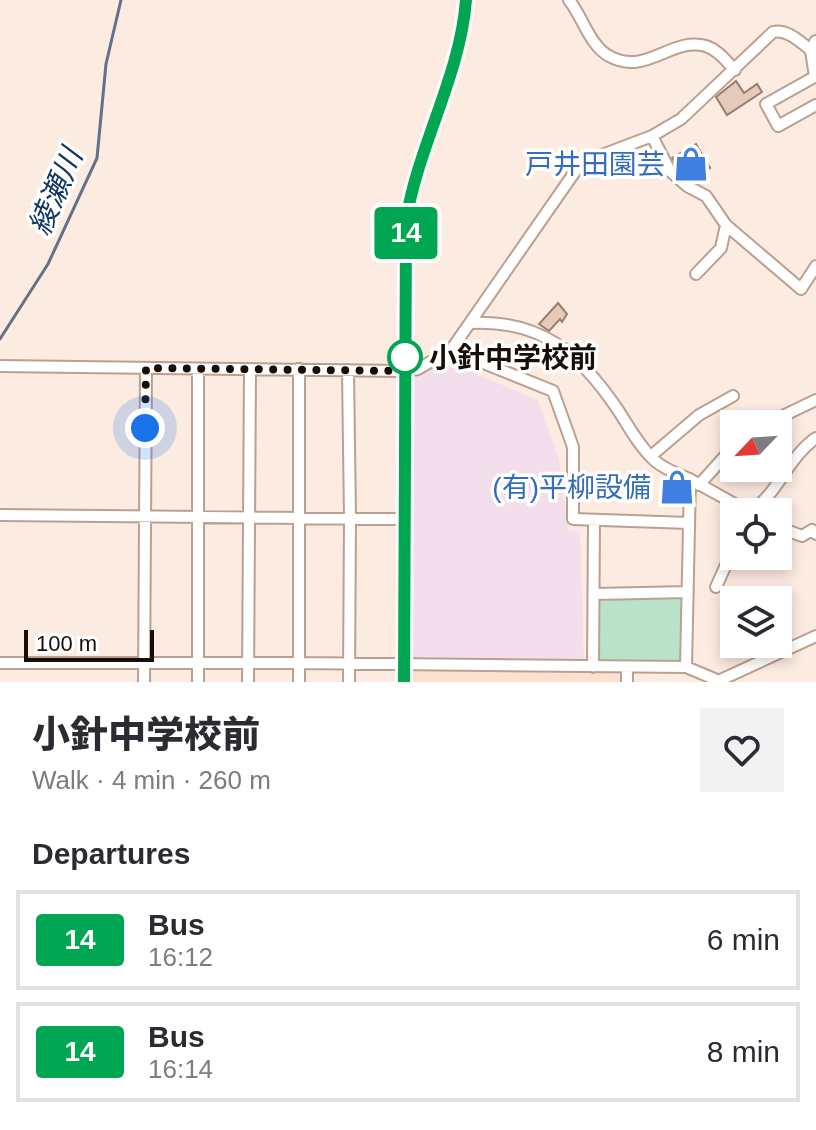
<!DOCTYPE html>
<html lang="en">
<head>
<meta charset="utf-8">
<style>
	body { margin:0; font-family:Helvetica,"Noto Sans JP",sans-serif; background:#f2f2f3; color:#2b2b33; height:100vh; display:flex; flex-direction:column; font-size:30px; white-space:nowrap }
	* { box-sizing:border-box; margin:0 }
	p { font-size:26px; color:#7c7c81 }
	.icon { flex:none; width:44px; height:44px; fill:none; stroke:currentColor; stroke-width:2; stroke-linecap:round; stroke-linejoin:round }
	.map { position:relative; height:682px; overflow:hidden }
	.side { display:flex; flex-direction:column; background:#fff; flex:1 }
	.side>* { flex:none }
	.badge { padding:0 16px; border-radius:6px; font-size:28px; line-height:52px }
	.needle { width:52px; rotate:245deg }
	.buttons { position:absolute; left:720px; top:410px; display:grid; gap:16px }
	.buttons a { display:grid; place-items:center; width:72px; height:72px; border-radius:0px; background:#fff; box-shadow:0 4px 12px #0003; font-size:40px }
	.scale { position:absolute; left:24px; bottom:20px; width:130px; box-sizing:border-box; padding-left:8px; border:4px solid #170e08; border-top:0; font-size:22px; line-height:28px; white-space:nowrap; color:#170e08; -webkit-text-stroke:6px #fff; paint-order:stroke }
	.you { position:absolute; width:40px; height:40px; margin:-20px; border:6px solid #fff; border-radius:50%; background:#1a73e8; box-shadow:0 0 0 12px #1a73e833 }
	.map>.badge { position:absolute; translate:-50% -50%; box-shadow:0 0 0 4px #fff }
	h2 { padding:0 32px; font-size:30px; line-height:72px }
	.round { display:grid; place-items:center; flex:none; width:84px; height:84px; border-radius:0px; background:#f2f2f3 }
	.summary { display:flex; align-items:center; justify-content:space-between; height:136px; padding:0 32px }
	h1 { font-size:38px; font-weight:800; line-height:60px }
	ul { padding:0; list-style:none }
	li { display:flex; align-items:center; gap:24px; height:100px; margin:0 16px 12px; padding:0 16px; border:4px solid #e1e1e2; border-radius:0px }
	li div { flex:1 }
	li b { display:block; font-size:30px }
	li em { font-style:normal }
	li .badge { min-width:88px; font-weight:700; text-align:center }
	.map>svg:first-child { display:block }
</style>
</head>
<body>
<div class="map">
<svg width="816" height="682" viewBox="0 0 816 682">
	<rect width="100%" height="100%" fill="#fcebe1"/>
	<path fill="#fde1d0" d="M414 669 620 671 623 673V682H411Z"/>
	<path fill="#f3deec" d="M442 360 538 400 559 460 568 530 580 531 584 660 410 659 413 377Z"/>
	<path fill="#b9e2c9" d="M679 595 683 599V661L678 663H598L597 598Z"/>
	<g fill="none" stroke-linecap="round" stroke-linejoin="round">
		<path stroke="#637288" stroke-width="3" d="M0 339 48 264 97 158 106 64 121 0"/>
	</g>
	<path fill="#e5caba" stroke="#977e6f" stroke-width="2" d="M736 81 744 93 757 84 762 92 727 115 716 97Z
		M696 144 710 168 691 179 677 166 672 158Z
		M558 303 567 314 562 322 560 319 549 331 539 324Z"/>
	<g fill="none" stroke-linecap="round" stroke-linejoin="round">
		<g stroke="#baa090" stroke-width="14">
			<path id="minor" d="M569 0C582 16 590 46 609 56 646 77 672 36 706 46 718 50 726 61 735 70
				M816 76 766 104 778 126 816 105
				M652 136 670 171 687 186 706 196 726 225 801 289 816 266
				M696 274 721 248 726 225
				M470 323C542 319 580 354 618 410 629 427 639 446 654 460 665 470 677 473 691 480 711 490 730 502 750 512
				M451 350 553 391 573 447V519L689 523
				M0 366 405 371 418 369 451 350 581 163 652 136 681 119 773 32C788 29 800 42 812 51
				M299 369V682
				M348 370 350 518 349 682
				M766 424 816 400
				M651 456 699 415 733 396
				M699 485 734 446
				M750 512C779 493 788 457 816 438
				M0 515 403 519
				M778 527 802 536 812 530 816 534
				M716 587 734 547
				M595 594 688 592
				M0 663H299L686 667 717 680
				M593 667 594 522
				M686 667 690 479
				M144 682 146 368
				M198 682V369
				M248 682 250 371
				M627 682V668
				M716 682 816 636"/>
		</g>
		<g stroke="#baa090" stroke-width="16">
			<path id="tertiary" d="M816 42 812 51 816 76
				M404 682 406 221C418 145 460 77 466 0"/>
		</g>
		<use href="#minor" stroke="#fff" stroke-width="10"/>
		<use href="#tertiary" stroke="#fff" stroke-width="12"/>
	</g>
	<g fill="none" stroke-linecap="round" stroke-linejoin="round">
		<g stroke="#fff" stroke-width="18">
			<path id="line" d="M404 682 406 221C418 145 460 77 466 0"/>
		</g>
		<use href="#line" stroke="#00a651" stroke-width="12"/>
		<path stroke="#170e08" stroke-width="8" stroke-dasharray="0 14.4" d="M145 428 146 368 405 371V357"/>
	</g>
	<defs>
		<g id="shop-bare" transform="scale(2.76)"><path d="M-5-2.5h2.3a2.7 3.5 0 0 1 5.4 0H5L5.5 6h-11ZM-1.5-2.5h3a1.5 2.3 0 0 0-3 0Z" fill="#3f7fe0" stroke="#fff" stroke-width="2.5" paint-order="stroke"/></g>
	</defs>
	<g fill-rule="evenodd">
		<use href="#shop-bare" x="691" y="164"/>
		<use href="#shop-bare" x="677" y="487"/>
	</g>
	<circle fill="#fff" stroke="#00a651" stroke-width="4" cx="405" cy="357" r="16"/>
	<g text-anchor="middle" stroke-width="7" stroke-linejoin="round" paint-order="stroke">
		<g font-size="28" fill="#366cbe" stroke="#fff" text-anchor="end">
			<text x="665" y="174">戸井田園芸</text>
			<text x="651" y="497">(有)平柳設備</text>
		</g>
		<g font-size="28" font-weight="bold" fill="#170e08" stroke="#fff" text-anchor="start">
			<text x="429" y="367">小針中学校前</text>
		</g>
		<g font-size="30" font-style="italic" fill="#153764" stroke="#fff">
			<text transform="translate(56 192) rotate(-67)" y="10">綾瀬川</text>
		</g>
	</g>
</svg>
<div class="buttons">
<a><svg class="needle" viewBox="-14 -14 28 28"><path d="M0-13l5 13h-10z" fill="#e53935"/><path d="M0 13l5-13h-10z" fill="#7c7c81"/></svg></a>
<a><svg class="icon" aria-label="locate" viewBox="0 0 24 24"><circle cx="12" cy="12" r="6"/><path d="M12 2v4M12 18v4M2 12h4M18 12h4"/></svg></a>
<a><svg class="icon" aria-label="layers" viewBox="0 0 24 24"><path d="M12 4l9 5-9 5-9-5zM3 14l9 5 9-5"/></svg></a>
</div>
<div class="scale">100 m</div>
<div class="you" style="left:145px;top:428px"></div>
<b class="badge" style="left:406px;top:233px;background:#00a651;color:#fff">14</b>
</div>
<section class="side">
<div class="summary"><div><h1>小針中学校前</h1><p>Walk · 4 min · 260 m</p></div><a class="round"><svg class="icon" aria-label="heart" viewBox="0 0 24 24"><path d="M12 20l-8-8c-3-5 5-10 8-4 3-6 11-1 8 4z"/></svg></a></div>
<h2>Departures</h2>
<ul>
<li><span class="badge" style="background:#00a651;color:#fff">14</span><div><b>Bus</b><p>16:12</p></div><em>6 min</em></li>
<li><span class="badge" style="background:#00a651;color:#fff">14</span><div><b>Bus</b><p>16:14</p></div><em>8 min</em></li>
</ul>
</section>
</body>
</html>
